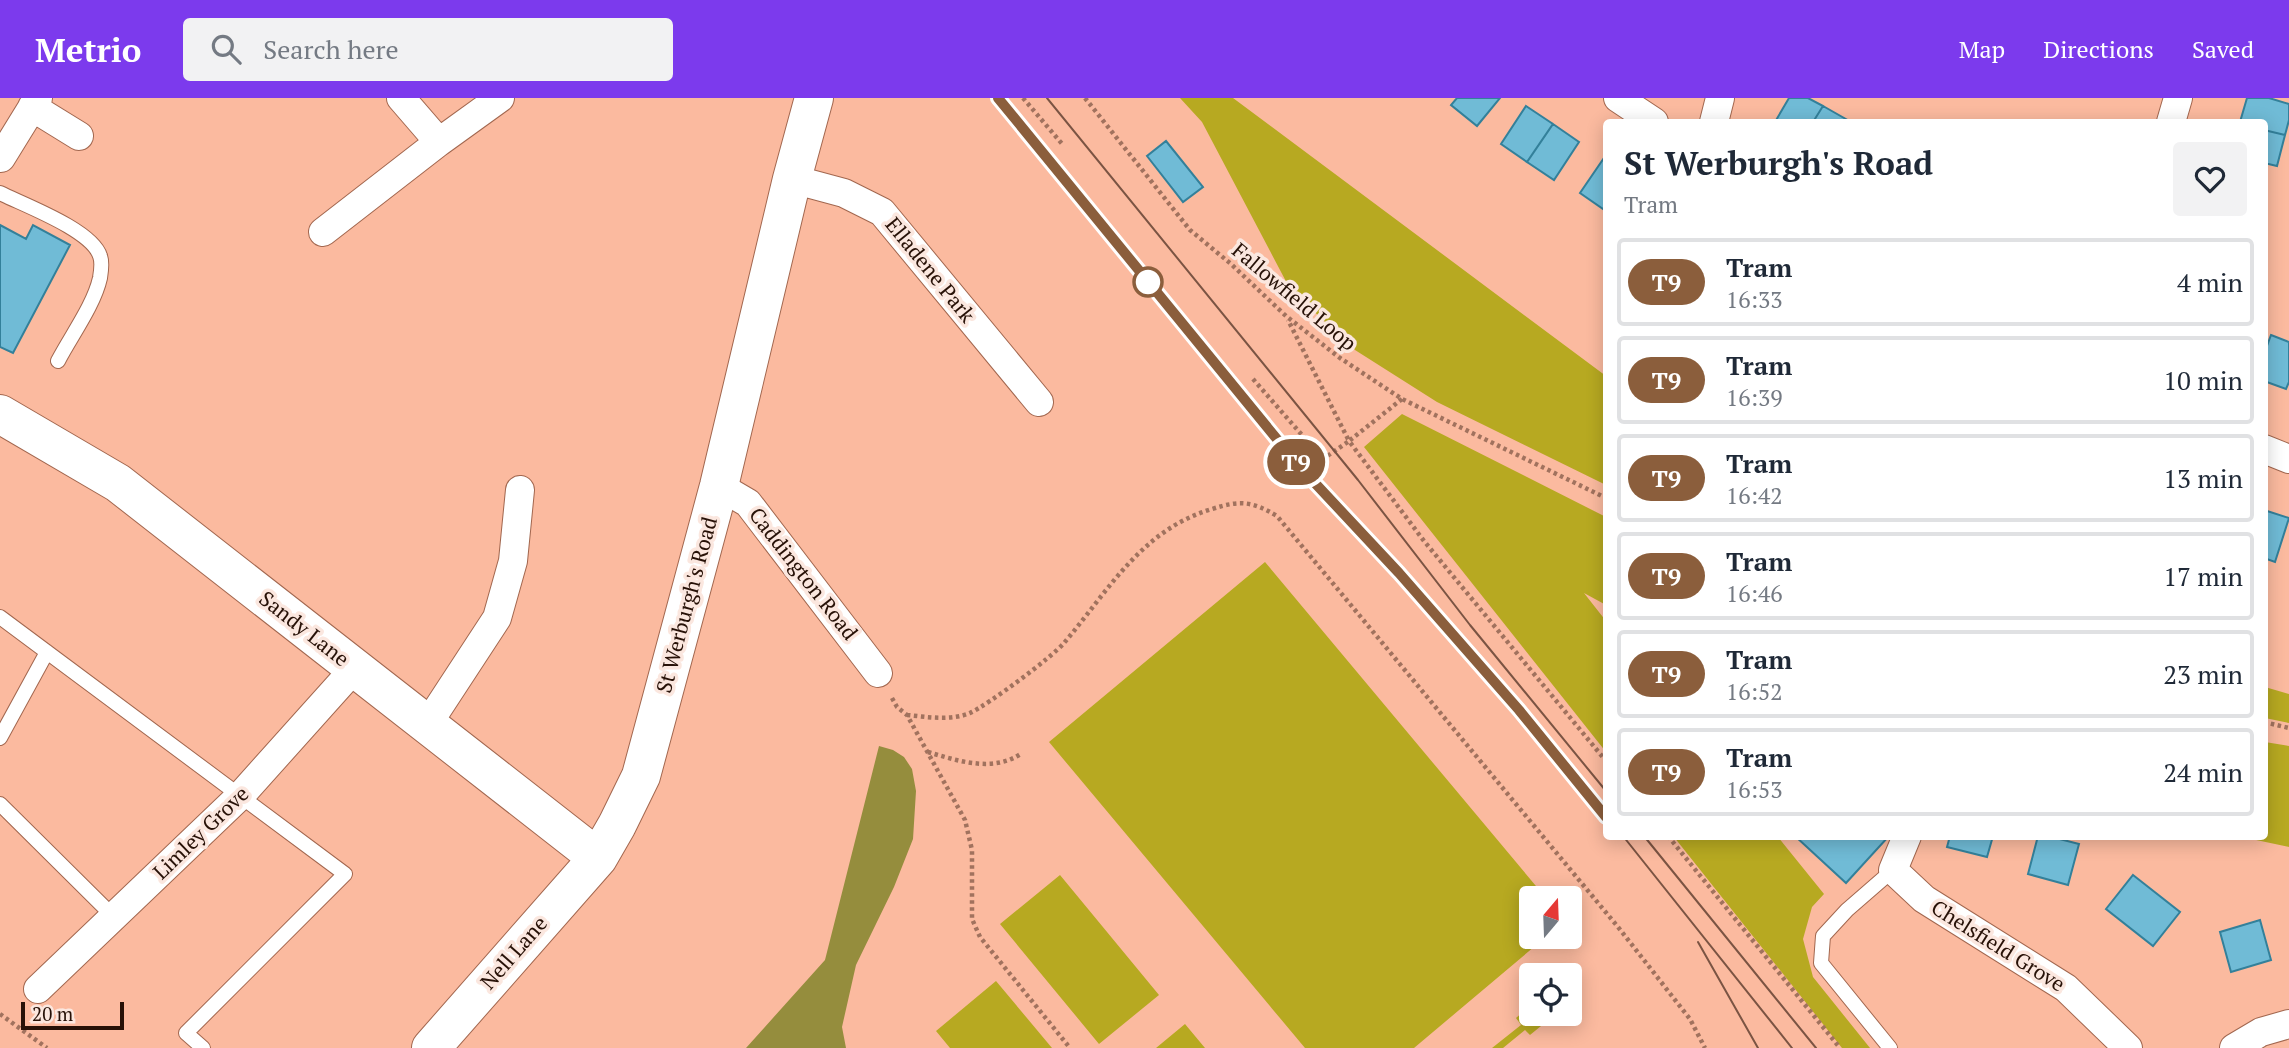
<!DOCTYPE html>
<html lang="en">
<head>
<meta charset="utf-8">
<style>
	body { margin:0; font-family:"PT Serif",serif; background:#f2f2f3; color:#1f2937; height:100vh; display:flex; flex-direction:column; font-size:26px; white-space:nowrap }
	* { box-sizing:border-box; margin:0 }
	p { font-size:23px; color:#747a83 }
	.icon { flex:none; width:38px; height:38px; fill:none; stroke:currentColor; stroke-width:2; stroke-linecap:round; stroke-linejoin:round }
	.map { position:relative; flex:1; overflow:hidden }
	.side { position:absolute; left:1603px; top:21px; width:665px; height:721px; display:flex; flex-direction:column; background:#fff; border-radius:7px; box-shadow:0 4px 18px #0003 }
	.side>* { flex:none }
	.badge { padding:0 14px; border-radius:23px; font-size:24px; line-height:46px }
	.needle { width:46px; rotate:19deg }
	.buttons { position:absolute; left:1519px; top:788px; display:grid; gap:14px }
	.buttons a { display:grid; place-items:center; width:63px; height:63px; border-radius:7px; background:#fff; box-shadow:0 4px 18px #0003; font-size:35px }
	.scale { position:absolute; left:21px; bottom:18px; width:103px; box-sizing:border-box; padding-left:7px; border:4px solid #271107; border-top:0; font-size:19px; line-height:24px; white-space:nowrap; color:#271107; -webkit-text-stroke:5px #fbe7df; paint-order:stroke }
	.map>.badge { position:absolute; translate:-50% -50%; box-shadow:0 0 0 4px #fff }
	.round { display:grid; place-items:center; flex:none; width:74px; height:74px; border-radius:7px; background:#f2f2f3 }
	.headline { display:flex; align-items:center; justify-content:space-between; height:119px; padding:0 21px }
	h1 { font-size:33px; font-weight:800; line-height:52px }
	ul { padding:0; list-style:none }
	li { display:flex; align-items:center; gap:21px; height:88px; margin:0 14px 10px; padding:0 7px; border:4px solid #e0e1e3; border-radius:7px }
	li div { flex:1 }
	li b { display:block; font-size:26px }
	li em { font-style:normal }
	li .badge { min-width:77px; font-weight:700; text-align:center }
	header { display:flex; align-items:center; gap:42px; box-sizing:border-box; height:98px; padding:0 35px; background:#7c3aed; color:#fff }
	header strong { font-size:33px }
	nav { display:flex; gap:38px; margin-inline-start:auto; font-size:24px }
	.search { width:490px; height:63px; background:#f2f2f3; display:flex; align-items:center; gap:18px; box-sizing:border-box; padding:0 24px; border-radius:7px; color:#747a83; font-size:26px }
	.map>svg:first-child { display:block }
</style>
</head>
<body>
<header>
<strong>Metrio</strong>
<div class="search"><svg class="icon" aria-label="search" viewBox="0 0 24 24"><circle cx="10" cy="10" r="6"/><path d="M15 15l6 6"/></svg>Search here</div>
<nav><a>Map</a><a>Directions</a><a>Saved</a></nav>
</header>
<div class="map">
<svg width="2289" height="950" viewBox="0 0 2289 950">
	<rect width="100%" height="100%" fill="#fbba9f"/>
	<path fill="#b7a921" d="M1180 0H1233L1606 278V387L1437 304 1355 252 1290 191 1202 24Z
		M1402 316 1606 419V507L1584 495 1606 523V654L1364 349Z
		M1265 464 1546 800H1531V838H1547L1414 950H1305L1049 644Z
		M2265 589 2289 596V625L2265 620Z
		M2265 644 2289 648V749L2242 739 2264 738Z
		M1674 739H1778L1824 796 1812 809 1803 841 1813 879 1870 950H1842Z
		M1060 777 1159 897 1099 946 1000 826Z
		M996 883 1052 950H950L936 933Z
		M1531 907V915H1557L1530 937 1525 932 1503 950H1492L1521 927 1516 920Z
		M1185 926 1205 950H1156Z"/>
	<path fill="#958d3d" d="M879 648 893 652 904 659 912 671 916 693 913 741 894 789 856 867 842 929 846 950H746L825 862Z"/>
	<path fill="#70bbd6" stroke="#33809a" stroke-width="2" d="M1457 0H1500L1477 28 1451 7Z
		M1789 0H1808L1823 8 1813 24H1775Z
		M2247 0H2269L2289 6V22L2285 37 2264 32V24H2240Z
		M1526 8 1553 26 1527 64 1501 46Z
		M1823 8 1851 24H1813Z
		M1553 26 1579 44 1554 82 1527 64Z
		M2264 32 2285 37 2277 68 2264 65Z
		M1166 43 1203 89 1183 104 1147 58Z
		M1606 57V113L1580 95Z
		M0 127 26 141 33 127 70 147 13 255 0 249Z
		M2271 237 2289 244V284L2286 291 2264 283V256Z
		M2264 412 2289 420 2275 464 2264 460Z
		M1795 738H1889L1846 785Z
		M1950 738H1993L1987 759 1947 749Z
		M2038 738H2048L2079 746 2068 787 2028 776Z
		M2133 777 2180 814 2153 848 2106 811Z
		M2260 822 2271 862 2231 874 2220 834Z"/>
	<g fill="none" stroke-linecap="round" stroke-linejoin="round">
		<g stroke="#a2674f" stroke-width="16">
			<path id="lane" d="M0 95C24 107 92 132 100 158 102 163 101 174 100 180 94 207 71 238 58 263
				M0 519 345 776 186 935 203 950
				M0 640 47 554
				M0 706 114 819
				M1890 950 1821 865 1823 838 1847 812 1893 772"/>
		</g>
		<g stroke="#a2674f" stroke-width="30">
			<path id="street" d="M401 0 439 44 500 0
				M1618 0 1654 24
				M32 9 79 38
				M1714 24 1720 0
				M2171 24 2178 0
				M1 60 38 0
				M792 81 844 95 882 114 1039 304
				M323 134 439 44
				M2264 351 2289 361
				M719 388 748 405 878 575
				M427 627 497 520 513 463 520 392
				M1907 738 1893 772 1924 801 2066 890 2128 950
				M38 891 241 697 354 571
				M2234 950 2261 934 2289 926"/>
		</g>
		<g stroke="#a2674f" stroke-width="40">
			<path id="secondary" d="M0 316 118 385 598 760
				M431 950 598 760 617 727 641 678 719 388 792 81 814 0"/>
		</g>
		<path stroke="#a1725e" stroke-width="4.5" stroke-dasharray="3.5 3.5" stroke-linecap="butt" d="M1023 0 1063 47
			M1085 0 1190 132 1231 166 1286 218 1340 260 1402 301 1606 400
			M1253 281 1323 361 1349 343 1288 222
			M1402 301 1349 343 1424 443 1606 663
			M892 600 897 609 907 617 965 722 972 752V821L980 839 1070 950
			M907 617C927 619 951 623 970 615 989 606 1051 560 1064 545 1109 492 1141 432 1212 411 1240 402 1252 403 1277 418L1618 829 1690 921 1705 950
			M2264 624 2289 630
			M928 654C958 663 994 675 1022 655
			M1668 738 1840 950
			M0 916 47 950"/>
		<use href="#lane" stroke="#fff" stroke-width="14"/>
		<use href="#street" stroke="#fff" stroke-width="28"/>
		<use href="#secondary" stroke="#fff" stroke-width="38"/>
		<path stroke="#7b5443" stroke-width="2" d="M998 0 1299 368 1399 475 1519 612 1606 719
			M1047 0 1358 382 1470 527 1606 693
			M1623 738 1792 950
			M1644 738 1816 950
			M1698 844 1758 950"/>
	</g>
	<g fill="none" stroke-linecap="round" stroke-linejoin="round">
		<g stroke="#fff" stroke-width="16">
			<path id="line" d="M998 0 1299 368 1399 475 1519 612 1606 719"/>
		</g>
		<use href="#line" stroke="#8b5e3c" stroke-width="10"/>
	</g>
	<circle fill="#fff" stroke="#8b5e3c" stroke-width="3.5" cx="1148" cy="184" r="14"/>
	<g text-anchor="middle" stroke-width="7" stroke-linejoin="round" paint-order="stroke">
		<g font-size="21" fill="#271107" stroke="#fbe7df">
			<text transform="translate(930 172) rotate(51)" y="7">Elladene Park</text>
			<text transform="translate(1294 199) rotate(40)" y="7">Fallowfield Loop</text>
			<text transform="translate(803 476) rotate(52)" y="7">Caddington Road</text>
			<text transform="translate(687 507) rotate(-75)" y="7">St Werburgh's Road</text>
			<text transform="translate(304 531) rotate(38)" y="7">Sandy Lane</text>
			<text transform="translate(201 735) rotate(-44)" y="7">Limley Grove</text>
			<text transform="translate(1998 848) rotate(32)" y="7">Chelsfield Grove</text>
			<text transform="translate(514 855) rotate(-49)" y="7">Nell Lane</text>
		</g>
	</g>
</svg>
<div class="buttons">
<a><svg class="needle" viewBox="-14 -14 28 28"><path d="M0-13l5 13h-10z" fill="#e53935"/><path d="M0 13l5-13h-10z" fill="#747a83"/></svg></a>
<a><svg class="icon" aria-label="locate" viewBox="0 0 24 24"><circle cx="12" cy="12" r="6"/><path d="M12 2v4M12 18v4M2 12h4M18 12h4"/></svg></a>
</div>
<div class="scale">20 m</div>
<b class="badge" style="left:1296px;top:364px;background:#8b5e3c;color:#fff">T9</b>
<section class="side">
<div class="headline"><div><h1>St Werburgh's Road</h1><p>Tram</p></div><a class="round"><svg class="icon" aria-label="heart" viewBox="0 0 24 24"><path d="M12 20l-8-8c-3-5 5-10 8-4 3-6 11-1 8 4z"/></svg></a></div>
<ul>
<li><span class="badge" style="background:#8b5e3c;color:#fff">T9</span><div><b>Tram</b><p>16:33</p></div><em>4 min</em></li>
<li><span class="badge" style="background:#8b5e3c;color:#fff">T9</span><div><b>Tram</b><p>16:39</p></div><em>10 min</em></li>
<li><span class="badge" style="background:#8b5e3c;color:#fff">T9</span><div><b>Tram</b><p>16:42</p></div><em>13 min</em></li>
<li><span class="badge" style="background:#8b5e3c;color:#fff">T9</span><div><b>Tram</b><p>16:46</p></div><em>17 min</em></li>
<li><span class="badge" style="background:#8b5e3c;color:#fff">T9</span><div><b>Tram</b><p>16:52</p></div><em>23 min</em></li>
<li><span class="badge" style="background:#8b5e3c;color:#fff">T9</span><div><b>Tram</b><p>16:53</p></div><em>24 min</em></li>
</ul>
</section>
</div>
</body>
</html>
